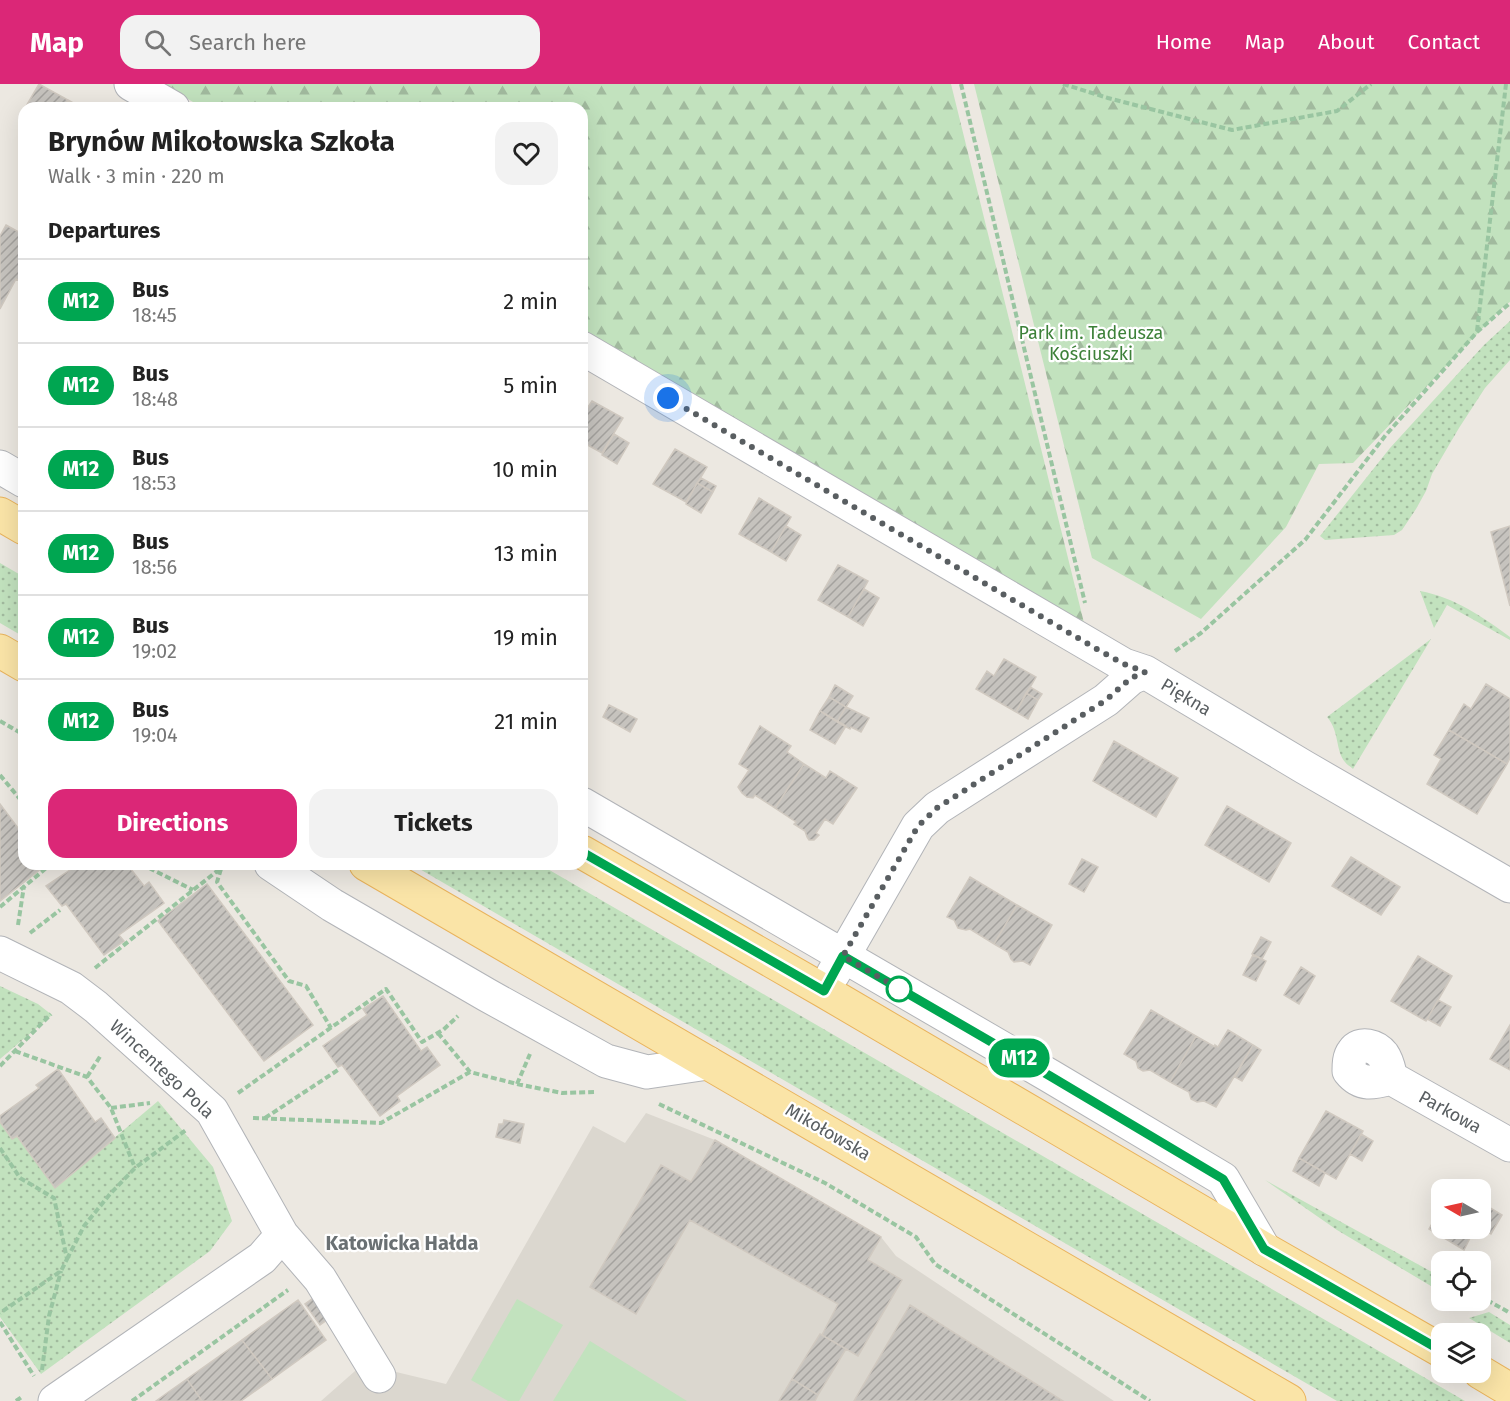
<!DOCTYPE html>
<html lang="en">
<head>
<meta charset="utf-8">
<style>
	body { margin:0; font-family:"Fira Sans",sans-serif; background:#f2f2f2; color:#222; height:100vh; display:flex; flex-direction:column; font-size:22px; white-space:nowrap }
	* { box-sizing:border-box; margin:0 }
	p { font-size:20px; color:#767676 }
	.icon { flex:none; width:33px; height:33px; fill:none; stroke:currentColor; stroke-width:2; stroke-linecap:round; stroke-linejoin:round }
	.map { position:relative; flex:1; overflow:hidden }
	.side { position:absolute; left:18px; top:18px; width:570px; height:768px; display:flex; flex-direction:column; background:#fff; border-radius:18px; box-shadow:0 6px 24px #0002 }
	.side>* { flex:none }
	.badge { padding:0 12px; border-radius:20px; font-size:21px; line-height:39px }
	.needle { width:39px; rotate:279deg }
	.fabs { position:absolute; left:1431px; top:1095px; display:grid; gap:12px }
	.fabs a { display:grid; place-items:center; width:60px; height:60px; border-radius:12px; background:#fff; box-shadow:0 6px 24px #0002; font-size:30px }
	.you { position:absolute; width:30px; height:30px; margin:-15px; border:4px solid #fff; border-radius:50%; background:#1a73e8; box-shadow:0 0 0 9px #1a73e833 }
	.map>.badge { position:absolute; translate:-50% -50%; box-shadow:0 0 0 3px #fff }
	h2 { padding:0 30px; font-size:22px; line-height:54px }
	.round { display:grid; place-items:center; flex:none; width:63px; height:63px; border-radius:18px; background:#f2f2f2 }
	.overview { display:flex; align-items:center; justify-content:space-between; height:102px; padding:0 30px }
	h1 { font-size:28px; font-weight:700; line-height:45px }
	.primary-button { display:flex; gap:12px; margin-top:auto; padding:12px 30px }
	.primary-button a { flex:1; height:69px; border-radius:18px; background:#db2777; color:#fff; font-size:24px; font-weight:700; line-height:69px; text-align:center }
	.primary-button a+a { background:#f2f2f2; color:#222 }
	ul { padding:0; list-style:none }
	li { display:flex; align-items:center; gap:18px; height:84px; padding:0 30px; border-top:2px solid #e0e0e0 }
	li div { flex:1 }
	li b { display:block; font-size:22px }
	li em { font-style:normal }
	li .badge { min-width:66px; font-weight:700; text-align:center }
	header { display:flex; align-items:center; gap:36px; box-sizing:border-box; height:84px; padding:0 30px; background:#db2777; color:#fff }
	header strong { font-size:28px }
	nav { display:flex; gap:33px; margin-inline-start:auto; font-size:21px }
	.search { width:420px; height:54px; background:#f2f2f2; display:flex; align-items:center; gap:15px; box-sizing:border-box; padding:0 21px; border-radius:18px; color:#767676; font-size:22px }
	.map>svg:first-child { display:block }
</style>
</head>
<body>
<header>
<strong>Map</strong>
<div class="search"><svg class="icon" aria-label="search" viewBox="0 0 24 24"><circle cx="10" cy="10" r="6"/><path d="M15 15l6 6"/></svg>Search here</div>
<nav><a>Home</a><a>Map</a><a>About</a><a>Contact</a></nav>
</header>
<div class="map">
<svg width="1510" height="1317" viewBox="0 0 1510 1317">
	<defs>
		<pattern id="grass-dots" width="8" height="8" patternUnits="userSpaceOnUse" patternTransform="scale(1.5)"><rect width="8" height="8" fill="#c2e2be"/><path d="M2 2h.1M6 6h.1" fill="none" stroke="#a1ba9e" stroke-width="1.8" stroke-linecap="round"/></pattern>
		<pattern id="forest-firs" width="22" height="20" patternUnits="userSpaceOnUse" patternTransform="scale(1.5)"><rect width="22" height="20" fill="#c2e2be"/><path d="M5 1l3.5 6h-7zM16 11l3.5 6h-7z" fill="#a1ba9e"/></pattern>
		<pattern id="building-hatch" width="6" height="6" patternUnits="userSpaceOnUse" patternTransform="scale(1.5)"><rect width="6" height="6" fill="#c6c3be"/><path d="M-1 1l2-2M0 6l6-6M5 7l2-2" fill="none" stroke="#a4a29e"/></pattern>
	</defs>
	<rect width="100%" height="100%" fill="#ece8e1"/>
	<path fill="#dbd7cf" d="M646 1029 715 1056 881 1153 896 1172 1114 1317H321L363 1280 446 1300 593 1042 625 1059Z"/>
	<path fill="url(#grass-dots)" d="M1510 237V276L1485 304 1459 344 1432 390 1426 407 1416 425 1402 446 1394 451 1325 456 1320 452 1390 364 1484 261Z
		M0 479 24 493V553L0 539Z
		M1420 507C1454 513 1483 533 1510 553V556L1447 521 1434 544Z
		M1431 555 1353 685C1350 682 1347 681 1345 678 1335 666 1340 648 1327 633Z
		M411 780H539L1465 1317H1337Z
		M0 902 38 920 52 931 0 975Z
		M158 1017 213 1083 232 1137 210 1167 41 1290 0 1233V1038L12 1055 17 1052 55 1104Z
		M1265 1096 1441 1193V1208L1337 1146Z
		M1489 1228 1510 1241V1259L1469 1234Z"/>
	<path fill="url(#forest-firs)" d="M163 0H951L1087 551 582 252V24H203Z
		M974 0H1510V218L1504 222 1353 379 1319 380 1286 443 1201 535 1092 474Z"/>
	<path fill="#c2e2be" d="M517 1215 563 1241 519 1317H508L471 1296Z
		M590 1257 687 1317H553Z"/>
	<path fill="url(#building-hatch)" stroke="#d0c9c0" stroke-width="1.5" d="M39 0 68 16 64 24H25Z
		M68 16 82 24H64Z
		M6 141 24 151V199L16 195 0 225V152Z
		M592 317 623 334 602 369 582 358V332Z
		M614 350 629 359 617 380 602 371Z
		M675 365 707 383 686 418 653 400Z
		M701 394 716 402 713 408 697 399Z
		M697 399 713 408 701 429 686 420Z
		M759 414 791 433 771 468 739 450Z
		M786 442 801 451 786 477 771 468Z
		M1510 442V522L1491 448Z
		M838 481 868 497 848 533 818 516Z
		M864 505 879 514 863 542 848 533Z
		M1004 575 1036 593 1016 628 976 605 987 587 994 592Z
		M1486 600 1510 615V674L1507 680 1449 646 1464 620 1471 625Z
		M835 601 853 612 846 623 829 613Z
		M1030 603 1042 610 1038 616 1026 609Z
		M1026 609 1038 616 1028 635 1016 628Z
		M829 613 846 623 837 638 820 627Z
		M609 621 637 635 630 648 603 633Z
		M846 623 869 634 861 648 851 643 850 645 837 638Z
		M820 627 846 642 835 660 810 646Z
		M760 642 791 662 787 668 804 680 775 724 755 711 753 714 747 713 742 709 738 703 749 686 739 680Z
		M1449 646 1507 680 1477 730 1427 700 1441 675 1434 671Z
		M1114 657 1178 694 1156 733 1093 697Z
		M804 680 826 694 830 687 857 704 833 740 825 735 816 749 819 751 814 756H809L807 753 805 747 794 740 796 738 775 724Z
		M0 720 24 752V780H45L46 781 0 817Z
		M1227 722 1291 759 1269 798 1205 761Z
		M1351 773 1400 803 1381 831 1332 802Z
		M1082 775 1098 783 1084 808 1069 800Z
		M79 780H127L144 802 149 798 164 819 119 851 124 857 104 871 66 820 62 822 46 802Z
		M970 793 1017 821 994 860 970 845 966 846 958 844 954 836 947 833Z
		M207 800 313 941 264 977 158 837Z
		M1017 821 1052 841 1030 881 1023 877 1014 878 1011 875 1008 868 994 860Z
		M1261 853 1271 858 1262 875 1252 870Z
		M1253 871 1266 877 1256 897 1243 891Z
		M1418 872 1452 892 1426 937 1391 917Z
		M1301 883 1315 892 1299 920 1284 911Z
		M383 912 421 967 427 963 440 981 397 1012 400 1017 380 1032 342 981 338 983 323 962 367 931 363 925Z
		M1438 916 1451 923 1440 942 1427 935Z
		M1151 926 1196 952 1170 998 1150 986 1143 987 1138 984 1136 977 1124 970Z
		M1510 941V986L1490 975Z
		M1228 946 1253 961 1216 1023 1204 1017 1197 1018 1191 1015 1189 1008 1170 998 1196 952 1215 963V961L1218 963Z
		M1253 961 1261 966 1242 997 1235 993Z
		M58 985 95 1038 101 1034 115 1054 55 1104 17 1052 12 1055 0 1038V1032L39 1004 36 1001Z
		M1326 1027 1363 1047 1336 1095 1299 1074Z
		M504 1036 524 1040 520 1059 496 1053 499 1040H503Z
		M1361 1050 1373 1057 1362 1077 1350 1070Z
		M715 1056 881 1153 868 1176 902 1196 858 1272 822 1251 838 1220 690 1136 636 1230 590 1203 661 1081 691 1098Z
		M1299 1074 1325 1089 1319 1102 1293 1087Z
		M1455 1098 1468 1106H1450Z
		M1480 1112 1490 1118 1480 1135Z
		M1442 1122V1144H1475L1464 1166 1429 1145Z
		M1487 1122 1502 1131 1491 1150 1480 1143V1135Z
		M316 1212 331 1233 320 1241 305 1220Z
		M298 1216 326 1256 272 1295 242 1256Z
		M910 1221 1063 1317H854Z
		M820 1250 846 1265 818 1311 792 1295Z
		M242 1256 272 1295 241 1317H202L187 1295Z
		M187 1295 202 1317H156L167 1309Z
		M792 1295 818 1311 815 1317H779Z"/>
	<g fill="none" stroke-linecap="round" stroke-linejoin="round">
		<g stroke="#b2b4b8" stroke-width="35">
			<path id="minor" d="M131 0 173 24
				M582 264 1095 564 1124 581 1145 588 1304 683 1510 802
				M0 383 24 397
				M582 720 1050 992 1223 1095 1264 1165
				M271 780 332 821 487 911 606 977 647 988 708 979
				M0 869 71 904 96 923 212 1027 282 1151 262 1174 55 1317
				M833 890 918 742 937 724 1106 616 1131 594 1145 588
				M1391 994C1389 986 1388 978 1383 971 1376 962 1360 957 1353 968 1349 973 1349 981 1349 987 1361 1002 1373 999 1391 994L1510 1061
				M282 1151 320 1195 379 1292"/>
		</g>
		<g stroke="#e9b35c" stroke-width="35">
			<path id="major" d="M0 430 24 444
				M0 567 24 581
				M582 768 824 907 1264 1165 1442 1267
				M366 780 1289 1317
				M1480 1288 1510 1306"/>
		</g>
		<path stroke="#99c5a1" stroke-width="4" stroke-dasharray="6 3" stroke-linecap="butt" d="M961 0 1085 519
			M1063 0 1108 14 1232 46 1337 27 1371 0
			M1477 247 1506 0
			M1175 567 1201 549 1305 456 1385 352 1477 248 1510 219
			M0 637 24 651
			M0 691 24 720
			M141 780 193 806
			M221 785 217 798 289 897 306 902 331 944
			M0 823 51 780
			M18 841 24 802
			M30 849 60 826
			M95 884 226 780
			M438 949 470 988 517 1000 562 1009 594 1008
			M15 967 87 993 111 1024 135 1084
			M0 982 51 930
			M87 993 101 971
			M517 1000 530 970
			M238 1009 386 905 422 958 443 946 458 932
			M659 1020 825 1099 916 1153 935 1180 1150 1317
			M111 1024 150 1019
			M253 1034 381 1039 470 988
			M265 1034 338 986
			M0 1064 20 1094 54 1114 67 1175 61 1187 0 1229
			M67 1175 84 1142 110 1110 135 1084 186 1046
			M1487 1216 1510 1229
			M0 1238 34 1292
			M42 1286 49 1232 61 1187
			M16 1317 23 1312
			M132 1317 288 1206"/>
		<use href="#minor" stroke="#fff" stroke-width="33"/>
		<use href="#major" stroke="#fae4a7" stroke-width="33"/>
	</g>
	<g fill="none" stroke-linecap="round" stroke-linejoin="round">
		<g stroke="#fff" stroke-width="14">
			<path id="line" d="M582 768 824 907 843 872 1050 992 1223 1095 1264 1165 1442 1267"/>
		</g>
		<use href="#line" stroke="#00a651" stroke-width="9"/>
		<path stroke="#595e61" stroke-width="6" stroke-dasharray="0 10.8" d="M668 314 1095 564 1124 580 1145 588 1131 594 1106 616 937 724 918 742 843 872 903 907 899 905"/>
	</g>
	<circle fill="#fff" stroke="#00a651" stroke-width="3" cx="899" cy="905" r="12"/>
	<g text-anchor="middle" stroke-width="4.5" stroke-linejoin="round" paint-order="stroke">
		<g font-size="18" fill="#3d8139" stroke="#fff">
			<text x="1091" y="255">Park im. Tadeusza<tspan x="1091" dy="21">Kościuszki</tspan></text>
		</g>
		<g font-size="18" fill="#595e61" stroke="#fff">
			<text transform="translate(1186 613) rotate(31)" y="6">Piękna</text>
			<text transform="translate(162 985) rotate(43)" y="6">Wincentego Pola</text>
			<text transform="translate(1450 1028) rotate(29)" y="6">Parkowa</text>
			<text transform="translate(828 1048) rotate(30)" y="6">Mikołowska</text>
		</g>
		<g font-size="20" font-weight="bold" fill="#6a7073" stroke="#fff">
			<text x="402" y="1166">Katowicka Hałda</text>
		</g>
	</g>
</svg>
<div class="fabs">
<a><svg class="needle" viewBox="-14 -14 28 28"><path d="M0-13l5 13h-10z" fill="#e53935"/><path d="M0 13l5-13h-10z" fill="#767676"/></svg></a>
<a><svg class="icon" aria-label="locate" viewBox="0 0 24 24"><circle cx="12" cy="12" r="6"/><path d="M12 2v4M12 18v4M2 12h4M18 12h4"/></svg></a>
<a><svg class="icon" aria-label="layers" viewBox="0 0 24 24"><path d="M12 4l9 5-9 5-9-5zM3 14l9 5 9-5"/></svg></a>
</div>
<div class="you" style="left:668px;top:314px"></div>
<b class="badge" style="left:1019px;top:974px;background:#00a651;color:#fff">M12</b>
<section class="side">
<div class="overview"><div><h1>Brynów Mikołowska Szkoła</h1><p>Walk · 3 min · 220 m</p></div><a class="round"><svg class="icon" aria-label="heart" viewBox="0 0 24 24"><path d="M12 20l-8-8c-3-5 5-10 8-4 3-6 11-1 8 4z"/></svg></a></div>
<h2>Departures</h2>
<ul>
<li><span class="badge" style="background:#00a651;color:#fff">M12</span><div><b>Bus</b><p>18:45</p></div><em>2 min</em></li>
<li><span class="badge" style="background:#00a651;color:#fff">M12</span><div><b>Bus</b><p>18:48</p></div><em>5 min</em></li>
<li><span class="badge" style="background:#00a651;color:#fff">M12</span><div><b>Bus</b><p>18:53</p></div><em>10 min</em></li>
<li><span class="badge" style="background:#00a651;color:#fff">M12</span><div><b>Bus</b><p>18:56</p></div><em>13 min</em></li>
<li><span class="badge" style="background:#00a651;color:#fff">M12</span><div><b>Bus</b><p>19:02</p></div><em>19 min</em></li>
<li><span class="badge" style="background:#00a651;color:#fff">M12</span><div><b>Bus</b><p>19:04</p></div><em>21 min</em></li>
</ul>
<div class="primary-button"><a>Directions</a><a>Tickets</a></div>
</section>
</div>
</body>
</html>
